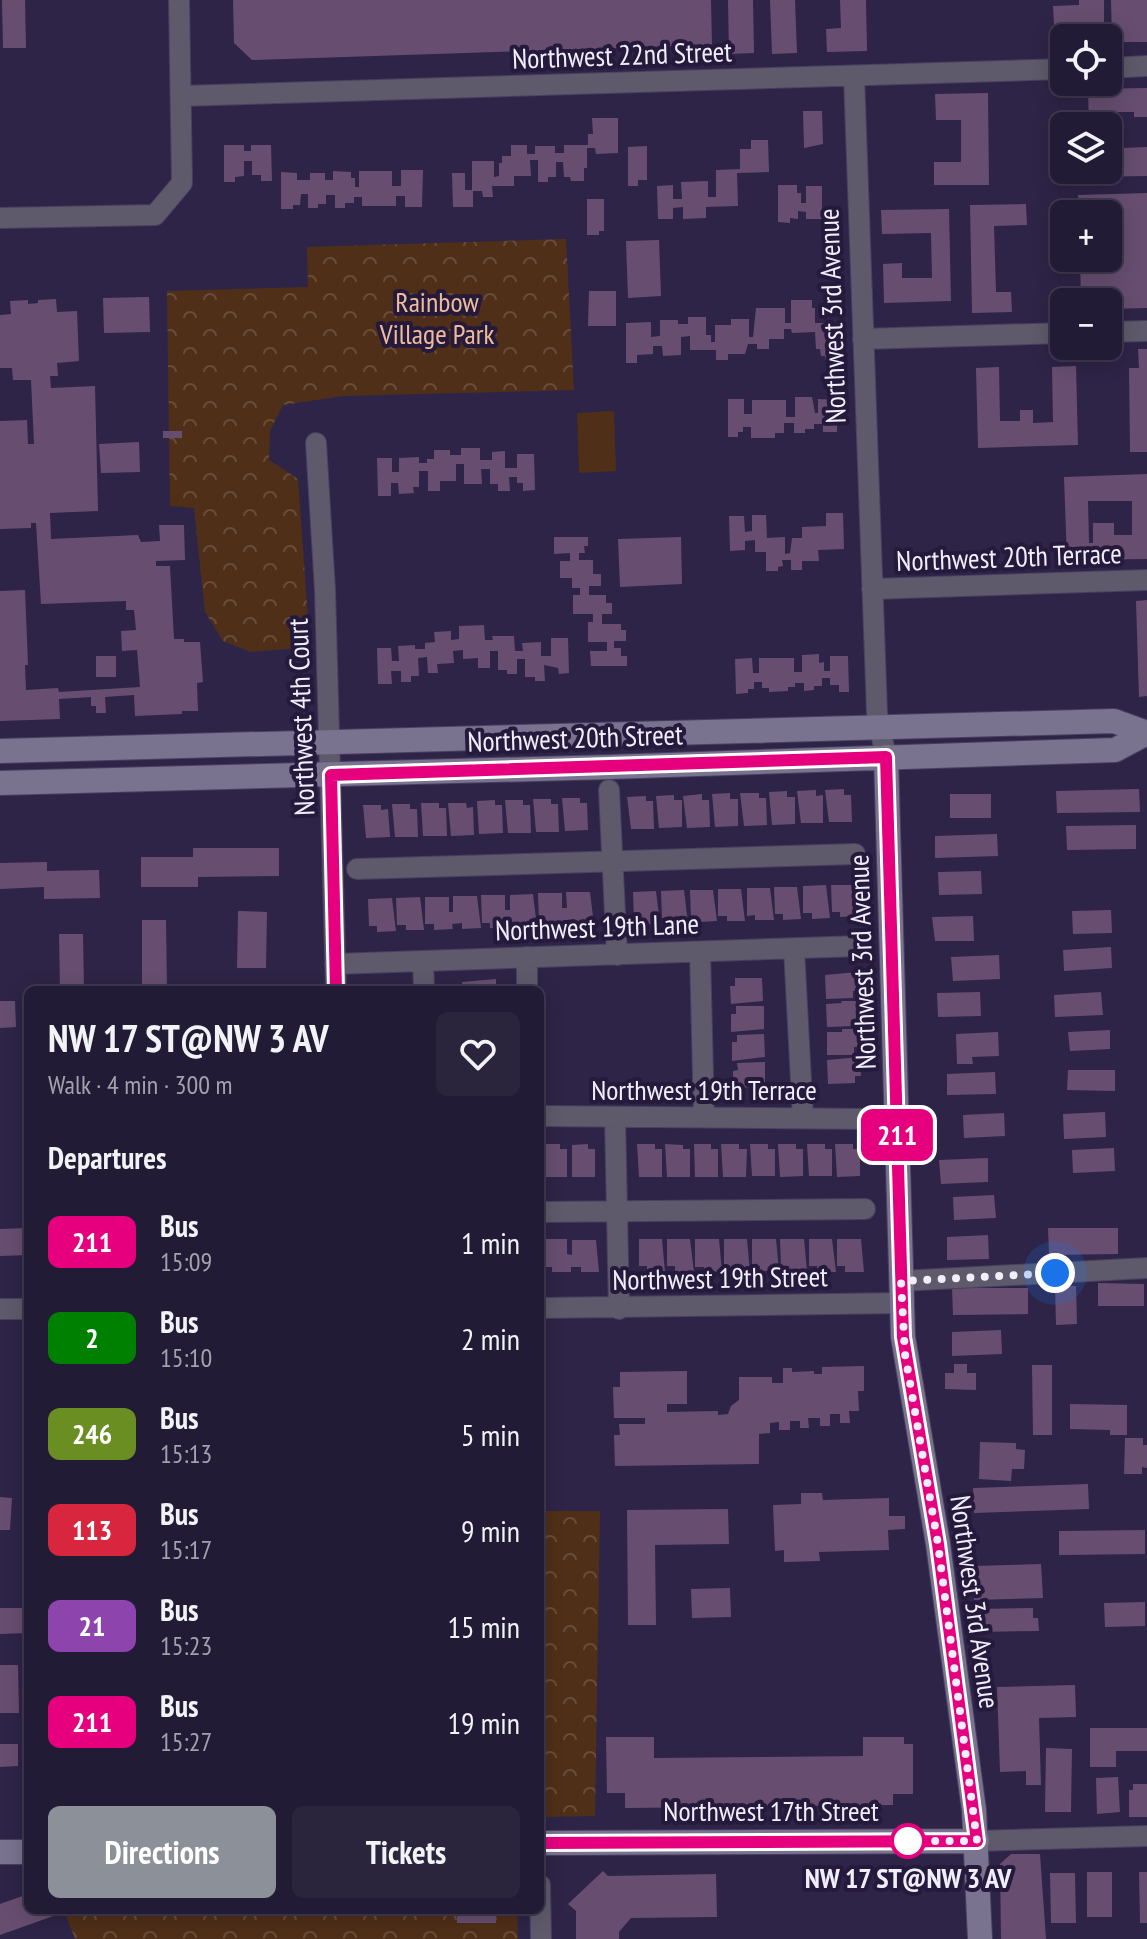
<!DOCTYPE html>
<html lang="en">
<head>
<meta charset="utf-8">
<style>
	body { margin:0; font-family:"PT Sans Narrow",sans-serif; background:#2a243d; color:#f1f3f6; height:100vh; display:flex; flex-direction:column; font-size:30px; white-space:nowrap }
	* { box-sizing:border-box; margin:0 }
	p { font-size:26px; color:#a2a1ad }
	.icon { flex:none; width:44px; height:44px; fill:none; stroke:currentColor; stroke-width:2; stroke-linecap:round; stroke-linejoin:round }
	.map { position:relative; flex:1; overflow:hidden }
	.side { position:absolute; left:24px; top:986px; width:520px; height:928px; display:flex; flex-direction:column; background:#221b35; border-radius:12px; box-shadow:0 4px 20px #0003,0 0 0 2px #3f3950 }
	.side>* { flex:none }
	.badge { padding:0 16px; border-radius:12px; font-size:28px; line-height:52px }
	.controls { position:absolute; left:1050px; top:24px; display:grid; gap:16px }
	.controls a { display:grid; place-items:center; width:72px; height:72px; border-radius:12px; background:#221b35; box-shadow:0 4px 20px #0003,0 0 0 2px #3f3950; font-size:40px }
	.you { position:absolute; width:40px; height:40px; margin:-20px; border:6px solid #fff; border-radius:50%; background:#1a73e8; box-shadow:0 0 0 12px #1a73e833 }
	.map>.badge { position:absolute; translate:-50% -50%; box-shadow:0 0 0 4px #fff }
	h2 { padding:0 24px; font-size:30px; line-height:72px }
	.round { display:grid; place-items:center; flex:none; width:84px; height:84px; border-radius:12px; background:#2a243d }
	.head { display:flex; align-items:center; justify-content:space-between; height:136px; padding:0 24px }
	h1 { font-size:38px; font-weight:700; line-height:60px }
	.cta { display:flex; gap:16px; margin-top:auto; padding:16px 24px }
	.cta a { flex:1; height:92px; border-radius:12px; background:#8c9099; color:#fff; font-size:32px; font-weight:700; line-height:92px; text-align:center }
	.cta a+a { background:#2a243d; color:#f1f3f6 }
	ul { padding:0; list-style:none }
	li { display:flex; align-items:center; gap:24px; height:96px; padding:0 24px }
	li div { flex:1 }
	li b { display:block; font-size:30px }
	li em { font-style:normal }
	li .badge { min-width:88px; font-weight:700; text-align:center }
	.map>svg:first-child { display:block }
</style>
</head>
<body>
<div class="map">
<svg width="1147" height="1939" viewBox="0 0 1147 1939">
	<defs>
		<pattern id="forest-crowns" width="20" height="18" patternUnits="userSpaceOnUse" patternTransform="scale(2)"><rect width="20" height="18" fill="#4f2f18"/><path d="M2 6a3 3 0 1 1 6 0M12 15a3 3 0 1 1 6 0" fill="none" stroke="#694d3a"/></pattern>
	</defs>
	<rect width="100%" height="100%" fill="#2e2447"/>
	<path fill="url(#forest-crowns)" d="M566 239 574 390 343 396 283 405 270 431 269 460 298 479 310 647 251 652 223 641 205 612 194 508 170 506 167 291 308 287 307 247Z
		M540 1511H600L595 1816 540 1817Z
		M64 1910H517L518 1939H75Z"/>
	<path fill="#4f2f18" d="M614 411 616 471 579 473 577 413Z"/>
	<path fill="#674e71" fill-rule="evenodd" d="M2 0H25L26 48H3Z
		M233 0H711L712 45 252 60 234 43Z
		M728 0H753L754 53 729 54Z
		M770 0H795L797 53 772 54Z
		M840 0H866L867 51 827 52 826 29 841 28Z
		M1079 0H1104V25H1054L1053 6 1079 5Z
		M1111 0H1147V42H1112Z
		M1147 88V117H1134V112H1110L1111 126H1089L1088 89Z
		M988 93 989 185H934V162H961V120H936L935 94Z
		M803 111H822L823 144 804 148Z
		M592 118H618V153L596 154 595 148H587V168H584V181H571L570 177H564L563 162H556V177H548V182H538V160H530L531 176H514V186H492L493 197H483L482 191H473V207H453L452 173H465V190H472V161H494V177L499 176V163H502V156H511V145H527V154H535V146H555V153H564V145H588V134H593Z
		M1108 139H1111V154H1122V148L1147 147V176L1089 177V170H1108Z
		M751 140H768L769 172 737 173 738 206 706 207V218L683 219V207L673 208V219H658L657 186 673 185V199H682L681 182 708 181V197H716V170L740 169V149H751Z
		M224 145H244V151H251V145H271L272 181H261V175H252V161H244V176L235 177V182H224Z
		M647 146V180H638V186H628V147Z
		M401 170H423L422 207H405V196H396V206H362V197H354V203H345V208H335V195H326V204H318V208H308V194H301L300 205H293V209H281V172L297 173V180H310V173H325V180H333V171L351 172V178H355V187H359V171H392V186H401Z
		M778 185H797V193H801V203H806V186H822V219H806V212L798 211V219L790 218V223L778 222Z
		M1147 193V308L1108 309V302H1081L1080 258H1108V214H1079L1078 195Z
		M587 199H604V231H599V235H587Z
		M1026 204 1027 225 994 226 996 292H1011L1012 312 972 313 970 205Z
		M949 209 951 301 884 303 883 264 902 263V278H932L931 233 882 234 881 210Z
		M659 240 661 296 628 298 626 241Z
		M589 291H616V326H588Z
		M149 297 150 332 104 333 103 298Z
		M56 299 57 312 77 311 79 361 57 363 58 376H50L51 388 95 386 98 511 50 513 51 539 138 535 141 542 160 541 159 525H184L185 560 156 561V566H170L174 639H184V642H200L203 682 197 683 198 711H182V714L135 716 134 695 105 697 106 713H96V706H91V697L59 699 60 719 0 721V591L25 590 28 665H25L26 690 58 688 59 692 140 687 137 650 122 651 121 631 136 630 134 610H126V601L41 604 36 523H31V528L0 529V421L27 420 28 444H34L31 380H13L12 368H0V315L11 314 10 301 28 300V304L38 303V300Z
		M791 300H812V308H815V323H835L836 360H825V356H821L820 349H816L815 332 792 333 791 329H784V339H769V349H757V344H748L745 354H728V360H716V350H690V336L681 337V355L663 356 662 346H653V354L637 355V363H626V323L651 322V337L660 336V320H678V324H688V317H706V335H711V342H715V325H731V319H749V337H753L756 308H785V323H791Z
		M1138 349H1147V452H1130L1129 368H1139Z
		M1076 366 1078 445 978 448 976 368 999 367 1000 421H1020V410H1033V423L1053 422 1052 367Z
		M795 397H812L815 413H818V399L837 400V432H823V424H814V429H805V433H794V423H784V433H775V438H751V427H743V432H738V437H728V399H744V414H752V400H786V417H795Z
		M163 431H182V438H163Z
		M139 442 140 472 101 473 99 444Z
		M461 448H480V460H492V452L505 451V468H517V454H534L535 490 523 491V483H517V477H509L510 491H498V484H490V469H481L482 484H464V464H456V481H440V491H428V471H419V487H413L414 493 399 494 398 483H391V496H378L377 458H392V472H399V458L419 457V463H427V459H434V450H450V455H461Z
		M1147 474V559L1067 560 1064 477ZM1088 501H1132V535H1114V523H1093V543H1089Z
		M826 513H843L844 549 818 550 819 561H802V570H791V560H782L783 566 778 567V571H766V552H755V540L745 541V550L730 551 729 516H744L745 532 752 531V515H766L767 538 785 537V554L790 553 792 538H802V527L826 526Z
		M554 537H588V546H584L585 553H579V560H593V574H601V586H589V595H606V603H612V614H602V624H621V630H626V641H614V648H621V656H627V666H591L590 651H607V642H588V622H593V614H573V595H580V588H572V578H560V561H570V553L554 554Z
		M681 537 682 584 620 587 618 539Z
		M1147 600V696L1139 697 1136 601Z
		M484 625 485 640H493L492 636H514L515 651H523L522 643 541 642V656H551V638H568L569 673 559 674 558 668 544 665 545 681H535V677H525V659H517V674H507V670H498V651H490V668H478V658L463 659V650L453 651 454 663 437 664 438 673H428L427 657 418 658 419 676H411V682H401V671H391L392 684H378L377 648H391L392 661H399L398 646 415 645V649H425V643L435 642 434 632 451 631V640L459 639V626Z
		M819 654V663L824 662V671H830V656H848L849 692H839V685H830V678H822V686H814V690L804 691V683H795V687H788V691L769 692V688H762V682H754V689H748V693L736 694 735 659 752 658 753 673H759V658H794V672H802V655Z
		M96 656H116V677H96Z
		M844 789V795H851L852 822H829L825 790Z
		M1139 789 1140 812 1057 813 1056 791Z
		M816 790V796L823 795V823H801L797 791Z
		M787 791V797H795V824L772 825 769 792Z
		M730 793V799H738V826L715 827 712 794Z
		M740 793H759V798H766L767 825 744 826Z
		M702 794V800H709L710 827 687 828 683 796Z
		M950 794H991V818H950Z
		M674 795V800H682V827L659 828 656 796Z
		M646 796V801H653L654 829H631L627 797Z
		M562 798H580V803H587L588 830 565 831Z
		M533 799H551V804H558L559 832H536Z
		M495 800V805H502L503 833 479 834 477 801Z
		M505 800H523V805H530L531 833H508Z
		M421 803H439V808H446L447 836H423Z
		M448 803H466L467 808 473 807 474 835 451 836Z
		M392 804H410V809H417L418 837H395Z
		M363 805H381V810L388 809 390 837 366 838Z
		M1136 825V849L1067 850 1066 826Z
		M997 834 998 856 935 858V836Z
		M193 848H279V876L198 877V887H141V857H193Z
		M47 862V871L99 870 100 898 44 899V887L0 889V863Z
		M981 871 982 894 939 895 938 872Z
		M826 885 830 918 812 919V913H803V886Z
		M831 885H854L855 916 840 917V912H832Z
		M774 887H797L801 919 783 920V914H775Z
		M747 888H770L774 920H755V915L747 916Z
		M718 889H741L745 921H727V916H718Z
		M684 890 688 923H670V918H662L661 891Z
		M690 890H713L717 921 699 922 698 917H691Z
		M656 891 660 924H642V919H634L633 892Z
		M566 892H590L594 925H576L575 919 566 920V926H547V920L539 921 538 893H562V908H567Z
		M533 894 537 927H519V922H509V928H490V923H482L481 895H505V910H510V895Z
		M453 896H477L481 928 462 929V923L452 924 453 929 434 930V924H425V897H449V912H453Z
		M420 897 424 930H406V925H397L396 898Z
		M392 898 396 931 377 932V926H369L368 899Z
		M1111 910 1112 933 1073 934 1072 911Z
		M238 911 267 912 266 968H237Z
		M973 916 974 941H935L932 917Z
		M142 920H166L167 990H142Z
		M59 934H83L84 990H60Z
		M1111 947 1112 968 1064 971 1063 950Z
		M999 955 1000 979 953 981 951 957Z
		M858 972V991H853V998L826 999 825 975Z
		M735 978H762L763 1001 731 1004 730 986H735Z
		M496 979V990H463L462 982Z
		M372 984H399V990H372Z
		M980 992 981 1016 938 1017 937 993Z
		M1101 992 1103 1015 1055 1017 1054 995Z
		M0 1001H15L16 1027 0 1028Z
		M841 1001H859V1019H854V1026L827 1027 826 1004 842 1003Z
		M736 1006H764V1029L731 1032V1014H736Z
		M842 1029H860V1047H854V1055H827V1032H842Z
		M1110 1030V1049L1070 1051 1068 1032Z
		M998 1032 999 1056 972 1057 973 1064H957L956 1034Z
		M764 1034 765 1057 732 1061V1042H737V1035Z
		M860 1057 861 1076H855V1083L828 1084 827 1060Z
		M765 1062V1085L733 1089V1071L738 1070 737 1063Z
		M1068 1070H1115V1091L1067 1090Z
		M995 1072 996 1094 947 1095V1074Z
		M1105 1112 1106 1137 1064 1139 1063 1114Z
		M1004 1113 1005 1136 964 1138 963 1115Z
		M543 1144H560V1149H567V1177H543Z
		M588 1144V1149H595V1177H572V1145Z
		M637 1144H655V1149H662V1177H639Z
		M665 1144 683 1145V1149H690V1177H667Z
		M694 1144H711V1149H718V1177H695Z
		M721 1144H739V1149H747L746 1177H723Z
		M750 1144H768V1149H775V1176H752Z
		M778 1144H796V1149H803V1176L780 1177Z
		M807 1144H825V1149H832V1176H809Z
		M835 1144H853V1149H860V1176L837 1177Z
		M1114 1148 1115 1171 1073 1173 1072 1150Z
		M988 1158V1182L941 1184 939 1160Z
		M994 1195 996 1218 954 1220 953 1197Z
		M28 1228V1255L0 1256V1229Z
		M1048 1228H1118V1254L1049 1255Z
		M988 1235 989 1259 947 1260V1237Z
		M543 1239H567V1254L572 1255V1240H596L599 1272H581V1267H571V1272H552V1267H543V1272H540Z
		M639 1239H662L665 1272H647V1266H639Z
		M667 1239H690L694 1272H675V1266H667Z
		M695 1239H719L722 1272H704V1267H695Z
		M724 1239H747L750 1272H732V1267H724Z
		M752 1239H776L779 1271H760V1266H752Z
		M780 1239H804L807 1271H789V1266H781Z
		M809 1239H832L836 1272H817V1266H809Z
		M837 1239H861L864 1272H845V1266H837Z
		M1098 1283 1144 1284V1306H1098Z
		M1055 1286H1076L1077 1324 1056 1325Z
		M952 1288H1028V1314L953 1315Z
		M1001 1330 1002 1354 952 1356V1332Z
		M954 1364H967V1373H976V1390L945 1389V1373H954Z
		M1032 1365H1052V1435H1033Z
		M864 1366V1391H858L859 1411H849L850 1423H840V1414H830V1426H820V1418H808L809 1428H800V1421H790V1430H779V1422L770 1423V1433L759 1434V1464L615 1466 614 1435H620L619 1424H645V1418H614L613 1387H620V1372L687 1371V1404H667V1412L718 1411V1415L728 1414 731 1406 739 1400V1377H772V1383H783V1368H792V1372L814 1371V1374H822V1367Z
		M1070 1404 1127 1405V1435H1110V1430L1070 1429Z
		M1125 1438H1143V1445H1147V1468L1142 1467V1474H1124Z
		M980 1442 1016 1443V1449L1025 1450 1024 1469H1012L1011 1481 979 1479Z
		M1088 1484 1089 1509 974 1513 973 1488Z
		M801 1493H822L823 1500 889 1498V1516H905V1529L888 1530 889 1550 819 1552 820 1561 784 1562V1550L775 1551 773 1505 801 1504Z
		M0 1497 12 1498 10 1530H0Z
		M728 1509 729 1544 655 1545 656 1625H628L627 1510Z
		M1145 1530V1554L1059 1555V1531Z
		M1041 1564 1043 1598 974 1600 973 1566Z
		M730 1588 731 1617 692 1618 691 1589Z
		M1145 1602V1626L1105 1627 1104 1603Z
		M0 1608H26V1633L0 1634Z
		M1033 1608V1618H1038L1039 1631 976 1632V1609Z
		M0 1665H18L19 1713H0Z
		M1075 1685 1076 1717 1039 1718 1041 1785H1026V1771L1000 1772 997 1687Z
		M1090 1728H1147V1751H1116V1767H1090Z
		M606 1737H654V1758L863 1756V1737H904V1744H913V1794H893V1805L625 1808V1793H607Z
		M0 1744H18V1766L0 1767Z
		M1046 1748 1072 1749 1071 1812H1045Z
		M1118 1777 1120 1812 1097 1814 1096 1778Z
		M1133 1784H1147V1817H1129V1790H1133Z
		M1011 1854H1040L1046 1939H1001L1000 1864Z
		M603 1871 608 1876 716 1874 717 1917 631 1918 619 1932V1939H576V1911L568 1904Z
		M1087 1872H1112V1917H1087Z
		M1139 1872H1147V1923H1140Z
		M1050 1873H1075L1076 1923H1051Z
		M28 1894V1910H57L59 1914 0 1935V1904Z
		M457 1910H496V1923H457Z"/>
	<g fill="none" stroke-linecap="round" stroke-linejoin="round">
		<g stroke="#494060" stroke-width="22">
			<path id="street" d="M1108 68 1147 66
				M854 76 877 713 886 757
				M181 96 1064 69
				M0 218 155 215 182 183 179 0
				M1108 332 1147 331
				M863 339 1064 333
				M316 443 325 590 336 990
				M872 589 1147 580
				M609 790 617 955
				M357 869 855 854
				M794 949 803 1118
				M700 952 704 1117
				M527 957V990
				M423 961 424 990
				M335 964 860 946
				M540 1116 868 1119
				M615 1117 619 1309
				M540 1212 865 1209
				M901 1281 1147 1268
				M540 1308 902 1303
				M0 1309H28
				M977 1841 1147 1836
				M540 1885 541 1939"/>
		</g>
		<g stroke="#494060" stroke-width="26">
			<path id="secondary" d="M0 751 1114 721 1147 733
				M886 757 903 1337 938 1544 974 1810 980 1939
				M0 783 609 767 1115 750 1147 733
				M540 1843 977 1841
				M0 1852H28"/>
		</g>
		<use href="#street" stroke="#5e5a6b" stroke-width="20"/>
		<use href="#secondary" stroke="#79738f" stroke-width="24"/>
	</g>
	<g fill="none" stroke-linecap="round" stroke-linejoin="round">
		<g stroke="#fff" stroke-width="18">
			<path id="line" d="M336 990 331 775 886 757 903 1337 938 1544 977 1841 540 1843"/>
		</g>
		<use href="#line" stroke="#e6007e" stroke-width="12"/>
		<path stroke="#f1eefc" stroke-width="8" stroke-dasharray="0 14.4" d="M908 1841H900H977L938 1544 905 1354 901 1281 1055 1273"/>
	</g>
	<circle fill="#fff" stroke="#e6007e" stroke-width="4" cx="908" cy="1841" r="16"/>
	<g text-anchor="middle" stroke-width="8" stroke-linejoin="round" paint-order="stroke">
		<g font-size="28" fill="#f1eefc" stroke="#251a3c">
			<text transform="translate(622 55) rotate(-2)" y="10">Northwest 22nd Street</text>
			<text transform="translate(832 316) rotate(-92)" y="10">Northwest 3rd Avenue</text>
			<text transform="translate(1009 557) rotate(-2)" y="10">Northwest 20th Terrace</text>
			<text transform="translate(301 717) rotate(-92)" y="10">Northwest 4th Court</text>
			<text transform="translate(575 738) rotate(-2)" y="10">Northwest 20th Street</text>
			<text transform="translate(597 927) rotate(-2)" y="10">Northwest 19th Lane</text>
			<text transform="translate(862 962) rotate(-92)" y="10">Northwest 3rd Avenue</text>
			<text x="704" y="1100">Northwest 19th Terrace</text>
			<text transform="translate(720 1278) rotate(-1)" y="10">Northwest 19th Street</text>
			<text transform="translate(975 1602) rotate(82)" y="10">Northwest 3rd Avenue</text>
			<text x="771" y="1821">Northwest 17th Street</text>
		</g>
		<g font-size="28" fill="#eebc9a" stroke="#251a3c">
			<text x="437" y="312">Rainbow<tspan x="437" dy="32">Village Park</tspan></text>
		</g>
		<g font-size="28" font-weight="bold" fill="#f1eefc" stroke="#251a3c">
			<text x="908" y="1888">NW 17 ST@NW 3 AV</text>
		</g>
	</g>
</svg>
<div class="controls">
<a><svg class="icon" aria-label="locate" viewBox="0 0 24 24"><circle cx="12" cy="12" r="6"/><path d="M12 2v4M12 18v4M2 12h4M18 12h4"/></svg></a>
<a><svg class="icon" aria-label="layers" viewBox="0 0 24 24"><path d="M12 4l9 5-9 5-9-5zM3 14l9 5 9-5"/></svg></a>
<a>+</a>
<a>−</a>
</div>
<div class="you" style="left:1055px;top:1273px"></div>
<b class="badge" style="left:897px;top:1135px;background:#e6007e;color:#fff">211</b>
<section class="side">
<div class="head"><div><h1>NW 17 ST@NW 3 AV</h1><p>Walk · 4 min · 300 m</p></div><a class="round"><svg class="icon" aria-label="heart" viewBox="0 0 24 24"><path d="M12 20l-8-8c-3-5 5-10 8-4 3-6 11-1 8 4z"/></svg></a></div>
<h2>Departures</h2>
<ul>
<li><span class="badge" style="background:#e6007e;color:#fff">211</span><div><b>Bus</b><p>15:09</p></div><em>1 min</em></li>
<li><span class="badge" style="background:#008000;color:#fff">2</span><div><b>Bus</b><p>15:10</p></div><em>2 min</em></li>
<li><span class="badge" style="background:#6b8e23;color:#fff">246</span><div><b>Bus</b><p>15:13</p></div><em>5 min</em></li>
<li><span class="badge" style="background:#d7263d;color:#fff">113</span><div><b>Bus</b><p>15:17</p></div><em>9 min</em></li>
<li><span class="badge" style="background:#8e44ad;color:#fff">21</span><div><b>Bus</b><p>15:23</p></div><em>15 min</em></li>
<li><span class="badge" style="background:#e6007e;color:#fff">211</span><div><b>Bus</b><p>15:27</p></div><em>19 min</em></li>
</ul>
<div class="cta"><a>Directions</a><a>Tickets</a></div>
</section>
</div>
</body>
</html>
